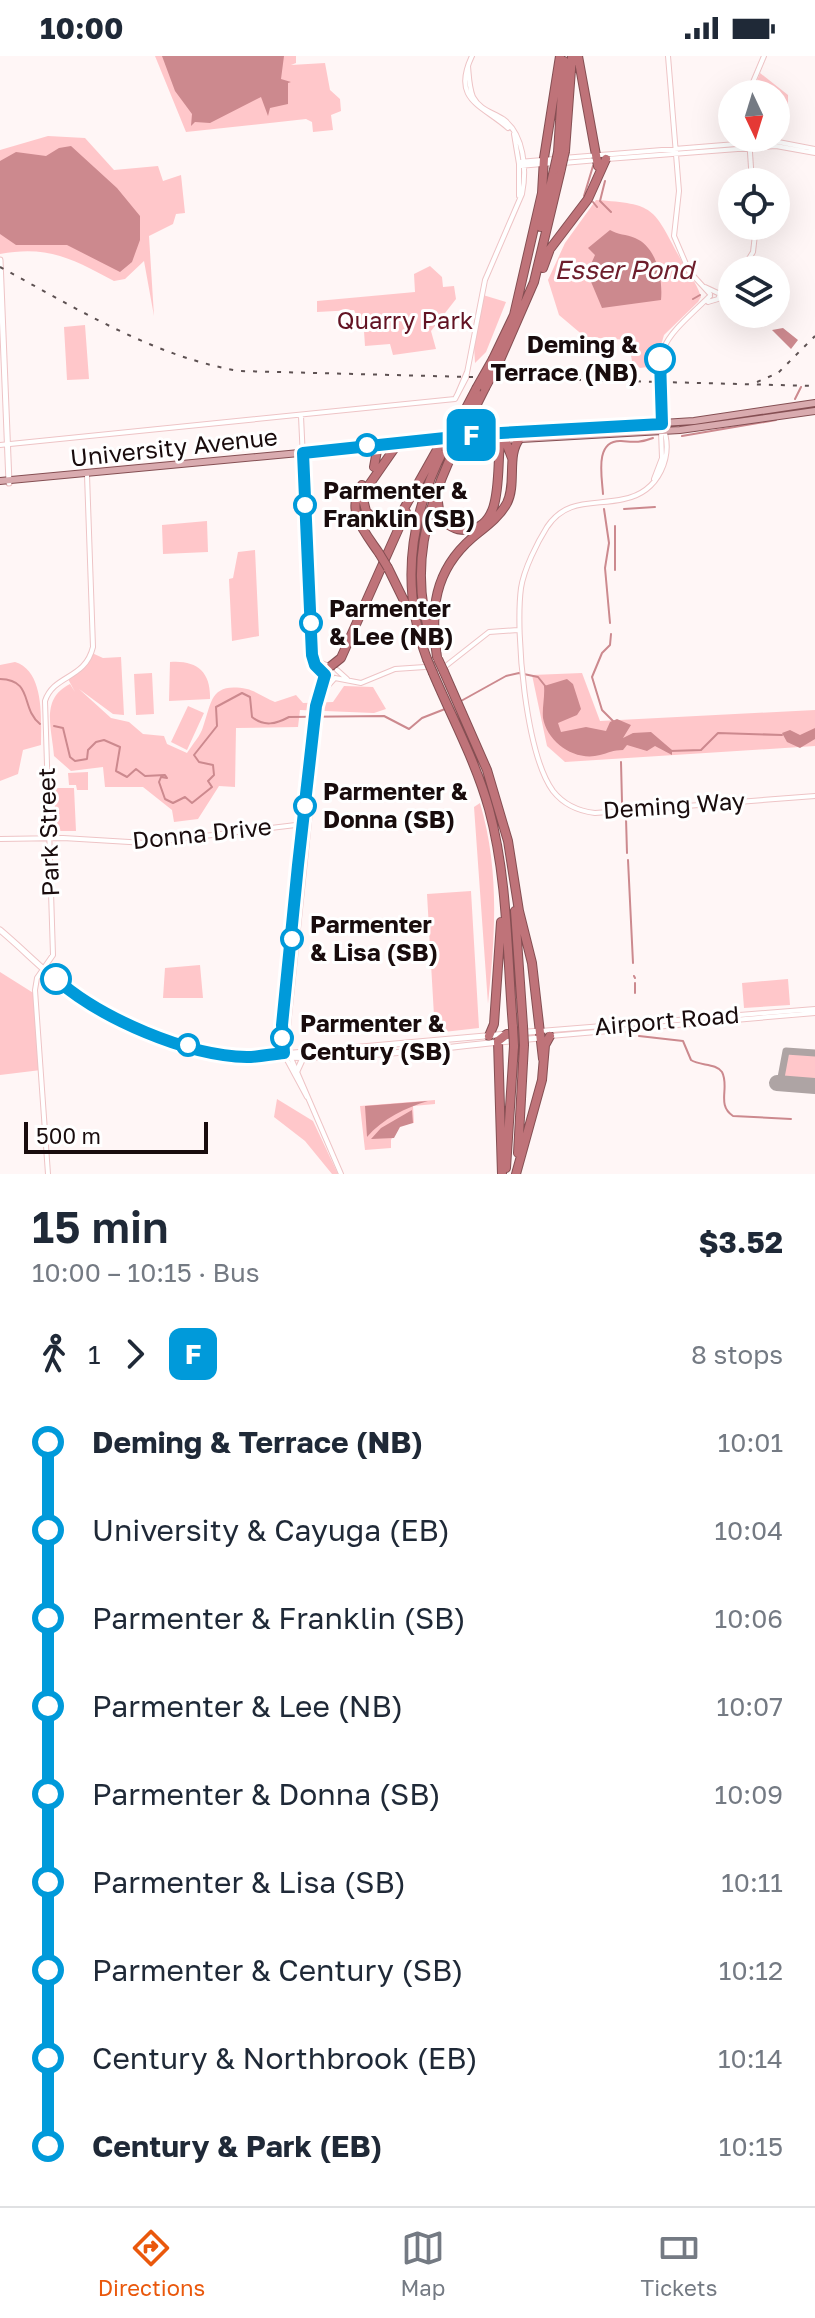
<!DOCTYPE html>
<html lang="en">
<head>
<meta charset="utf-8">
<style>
	body { margin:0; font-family:"Golos Text",sans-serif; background:#f6f6f7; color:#1f2937; height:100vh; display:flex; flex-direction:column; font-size:30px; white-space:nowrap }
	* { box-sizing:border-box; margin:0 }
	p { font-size:26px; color:#747a83 }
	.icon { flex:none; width:44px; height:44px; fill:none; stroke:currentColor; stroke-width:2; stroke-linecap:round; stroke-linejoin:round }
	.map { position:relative; height:1118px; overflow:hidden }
	.details { display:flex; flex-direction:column; background:#fff; flex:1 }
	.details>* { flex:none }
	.badge { padding:0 16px; border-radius:12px; font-size:28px; line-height:52px }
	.needle { width:52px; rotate:176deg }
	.buttons { position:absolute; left:718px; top:24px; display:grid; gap:16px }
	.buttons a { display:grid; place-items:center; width:72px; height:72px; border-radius:50%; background:#fff; box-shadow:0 8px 32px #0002; font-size:40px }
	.scale { position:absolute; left:24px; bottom:20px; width:184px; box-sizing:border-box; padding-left:8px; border:4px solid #190c0d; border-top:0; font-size:22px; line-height:28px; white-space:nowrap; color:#190c0d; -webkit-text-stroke:6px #fff; paint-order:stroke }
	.map>.badge { position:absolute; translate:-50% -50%; box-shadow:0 0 0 4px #fff }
	.legs { display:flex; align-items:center; gap:12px; height:88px; padding:0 32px; font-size:26px }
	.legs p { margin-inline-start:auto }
	.head { display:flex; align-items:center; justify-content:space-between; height:136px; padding:0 32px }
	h1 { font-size:44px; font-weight:600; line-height:60px }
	ul { padding:0 32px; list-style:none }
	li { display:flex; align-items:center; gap:28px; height:88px; font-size:30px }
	li i { display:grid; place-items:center; width:12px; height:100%; margin:0 10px; background:currentColor }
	li i::after { content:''; width:20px; height:20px; margin:-10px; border:6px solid; border-radius:50%; background:#fff }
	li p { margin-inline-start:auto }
	li:first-child i { background:linear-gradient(#0000 50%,currentColor 0) }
	li:last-child i { background:linear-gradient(currentColor 50%,#0000 0) }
	.status { display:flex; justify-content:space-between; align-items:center; height:56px; padding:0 40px; background:#fff; direction:ltr }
	.status svg { height:22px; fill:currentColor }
	.tab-bar { display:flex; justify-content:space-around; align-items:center; height:112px; border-top:2px solid #e0e1e3; background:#fff; font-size:22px; color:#747a83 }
	.tab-bar a { display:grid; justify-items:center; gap:4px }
	.tab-bar .on { color:#ea580c }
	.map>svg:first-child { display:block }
</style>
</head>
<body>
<div class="status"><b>10:00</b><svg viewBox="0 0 49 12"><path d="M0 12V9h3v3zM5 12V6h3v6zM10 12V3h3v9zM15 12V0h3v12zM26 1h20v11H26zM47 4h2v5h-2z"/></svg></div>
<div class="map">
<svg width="815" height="1118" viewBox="0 0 815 1118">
	<rect width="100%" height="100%" fill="#fff6f6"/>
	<path fill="#ffc7ca" d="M155 0H296V7L291 9 325 7 330 34 340 43 341 55 331 59 333 74 313 76 312 66 306 63 186 76Z
		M760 17 788 39V48L776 53V38H752Z
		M48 80 85 82 114 114 158 110 163 125 181 119 185 157 176 158 173 168 149 180 154 260 144 205 125 223 114 225C73 203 48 189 0 198V94Z
		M596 144C656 148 653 152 680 202 687 215 697 227 701 241L698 246 664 279 655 310 640 312 632 305 628 284 585 281 559 259 548 224 565 187Z
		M430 210 442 221 443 231 454 230 456 243 431 275 436 293 393 299 390 288 365 290 364 275 354 254 317 256V245L415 236 414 218Z
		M483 239 506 246 486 296 475 307 474 290Z
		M85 269 89 323 67 324 64 271Z
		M207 465 208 496 163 498 162 469Z
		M255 494 259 580 232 585 229 523 233 522 238 496Z
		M92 597 103 602 121 601 124 659 113 658 79 633 111 662 129 666 143 678 164 680 167 688 187 697C192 689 201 679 203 671 212 646 210 626 247 633 256 635 266 643 275 646L296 639 303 647 333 646 344 630 373 631 386 653 374 657 300 654 298 671 236 672 235 731 219 730 198 763 174 766 172 754 143 731H105L103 711 71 715 54 700C52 672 40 643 70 628L75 636 68 623 82 613Z
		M15 606C45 615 41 664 41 689L23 694 18 718 0 725V609Z
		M170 606C197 604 211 616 210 643L169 645Z
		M152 617 154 658 136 659 134 618Z
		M582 617 600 665 815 654V690L565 706 547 690 532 619Z
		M188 650 204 657 187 694 171 686Z
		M88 716V734H77L76 729H69L68 717Z
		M54 732H74L76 775H56Z
		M480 747C500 815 495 879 488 948L474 751Z
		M471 835 479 972 435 977 427 838Z
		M200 909 203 942H163L165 912Z
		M0 916 35 938 41 1014 0 1019Z
		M788 923 790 949 744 952 742 927Z
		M787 998 815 999V1025L784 1020Z
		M277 1043 313 1065 338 1118H332L305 1085 274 1061Z
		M435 1044V1048L413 1050 414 1067 398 1068 391 1084V1092L365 1094 360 1050Z"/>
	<path fill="#cc898e" d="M162 0H284L281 23 291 26 288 27V48L270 52 268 60 261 41 210 67 195 66 191 70 192 58 175 35Z
		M71 90 117 132 140 160V184L132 206 120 216 67 189H16L0 178V105L16 96 46 100 59 92Z
		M610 174C618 179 626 178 635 182 657 191 663 223 661 244L602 252 589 221 594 219 591 208 595 199 588 192Z
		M783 272 798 284 791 293 772 274Z
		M567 623 573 628 581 653 577 659 558 667 561 676 586 671 606 675 610 666 617 663 631 669 623 682 633 677 651 676 672 694V699L655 690 647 695 627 689 623 694C613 694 608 697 600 699 575 706 547 686 543 662 542 652 545 641 544 630Z
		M815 672V683L800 692 787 686 782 677 790 674 800 679Z
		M428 1045C407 1051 382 1063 367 1081L365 1050Z
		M412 1054 413 1067 400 1071 394 1082 371 1083 381 1072Z"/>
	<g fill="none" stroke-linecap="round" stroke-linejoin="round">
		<path stroke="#cc898e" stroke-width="2" d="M605 125 600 145 611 156
			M584 140 593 110
			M593 146 597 151
			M693 243 700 239
			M795 343 801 331
			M682 380 776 364
			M603 438C602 421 594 384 621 385 634 386 640 387 653 382
			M604 453 609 487 605 512 610 567
			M624 453 655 451
			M615 470V514
			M611 578 610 589 602 597 592 621 602 654 613 665
			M0 623C34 624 20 652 40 668
			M461 645 506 620 519 617 538 621 546 631
			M54 670 63 672 70 701 75 705 87 703 88 694 96 686 104 684 120 691 116 715 127 721 136 713 145 720 165 719 167 722 161 721 159 726 165 743 173 747 185 741 192 747 212 731 208 725 214 719 213 709 199 706 194 699 217 670 216 651 242 637 250 641 252 661C264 671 276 668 289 661L384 660 409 673 422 662 445 653
			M670 695 701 694 718 677 782 679
			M621 706 622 746
			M626 762 627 797
			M628 804 633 907
			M634 920 635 922
			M635 927V937
			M639 980 683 985 691 1004C700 1010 716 1007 722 1016 730 1031 716 1049 733 1060L791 1063"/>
		<path stroke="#aea4a4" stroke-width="7" d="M780 1027 786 995 815 997"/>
		<path stroke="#aea4a4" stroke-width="16" d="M777 1027 815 1030"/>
		<g stroke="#eec4c6" stroke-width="6">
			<path id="tertiary" d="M472 0C451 44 482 49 508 72
				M668 0 679 135 674 180 689 215 710 238
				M748 38 764 0
				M514 78 519 108V140
				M749 82 752 126
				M563 102 773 85 815 93
				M607 103 776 90 815 97
				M519 106 554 103
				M563 107 598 104
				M519 110 554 107
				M742 214 753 196 756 170
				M705 231 720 238 718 243 708 246
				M720 237 732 224
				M458 337 467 316
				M301 360 312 599 315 609 325 618
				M662 366C656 289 655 292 710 240
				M662 368C675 400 659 436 624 443 595 450 567 441 547 471 537 487 524 513 521 532 515 578 526 698 553 735 564 749 578 755 595 757L815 740
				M0 389 455 343 466 322 485 224 522 138C527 113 524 78 503 63 492 56 480 54 473 41 469 31 469 21 468 10
				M654 423 662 402 661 375
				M313 594 319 606 329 610
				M447 609 489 576 518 574
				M337 614 347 623
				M335 622 326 632 321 648 287 980 291 1002 341 1118
				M335 622 361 627 395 613 425 611
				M0 783 63 782 146 787 304 768
				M540 975 815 953
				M550 980 815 957
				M307 1041 286 1002 282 976 316 650 325 619
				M48 1118 35 934 37 922 53 899 45 645C54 618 85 624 93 591L87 419"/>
		</g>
		<g stroke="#eec4c6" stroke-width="7">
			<path id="secondary" d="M0 204 9 427
				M0 874C32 901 62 934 99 955 230 1031 398 994 541 982
				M260 1000 540 975
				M297 1015 303 1002"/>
		</g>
		<g stroke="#854f53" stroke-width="8">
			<path id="primary" d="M457 380 694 365 815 347
				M358 390 446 382
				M0 425 342 393 680 374 815 355"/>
		</g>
		<g stroke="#854f53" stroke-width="10">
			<path id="motorway" d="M578 0 598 110
				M565 95 572 0
				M558 96 564 5
				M541 171 554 114
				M543 212 550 193 588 143 606 103
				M514 259 542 137 544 102 560 0
				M493 303 515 257
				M500 304 534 226 561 113
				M464 374 485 332
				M454 375 476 333
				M502 376 512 402
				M394 393 362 439 366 455C376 467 389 468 401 458L438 392
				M374 411 378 389
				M362 429C345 455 364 475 379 497
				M437 439 440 461C447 469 456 475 467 474 508 471 494 404 502 376
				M388 512 410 557
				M432 585C408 516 426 452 456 390
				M437 601C430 554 434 515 472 482 484 472 499 462 507 447 517 427 506 399 520 382
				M427 603C400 531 410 459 445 391
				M331 610 341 602 406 456
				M444 616 487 714 508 785 519 855 532 907 543 1003
				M433 617C452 662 476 706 489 753 508 823 507 899 513 971
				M515 855 523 970
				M489 980 494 968 501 866
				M518 1097 524 989
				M506 1112 514 990
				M502 1118 498 985 507 978
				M516 1118 542 1024 545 989 550 980"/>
		</g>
		<use href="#tertiary" stroke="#fff" stroke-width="4"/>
		<use href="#secondary" stroke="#fff" stroke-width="5"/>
		<use href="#primary" stroke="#d9abaf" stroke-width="6"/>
		<use href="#motorway" stroke="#bf7379" stroke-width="8"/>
		<path stroke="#5d5152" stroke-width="2" stroke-dasharray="4 8" stroke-linecap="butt" d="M0 211C76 252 152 300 239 315L815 330
			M757 326 778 317 815 280"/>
		<g stroke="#854f53" stroke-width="10" stroke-linecap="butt">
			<path id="motorway-bridge" d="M561 113 565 95
				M554 114 558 96
				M485 332 500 304
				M476 333 493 303
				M456 390 464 374
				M445 391 454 375
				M438 392 448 376
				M379 497 388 512
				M427 603 433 617
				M438 603 444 616
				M523 970 524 989
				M513 971 514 990"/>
		</g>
		<use href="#motorway-bridge" stroke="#bf7379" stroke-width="8"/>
	</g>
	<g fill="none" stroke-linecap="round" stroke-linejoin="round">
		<g stroke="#fff" stroke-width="18">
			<path id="line-1" d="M56 923C100 962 187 1000 247 1001 259 1001 272 998 284 997L282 969 298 809 316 650 325 619 315 609 312 599 303 397 483 378 662 368 660 303"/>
		</g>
		<use href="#line-1" stroke="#009ada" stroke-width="12"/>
	</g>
	<g fill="#fff" stroke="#009ada" stroke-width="4">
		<circle cx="660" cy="303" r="14"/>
		<circle cx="367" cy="389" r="10"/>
		<circle cx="305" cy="449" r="10"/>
		<circle cx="311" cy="567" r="10"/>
		<circle cx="305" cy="750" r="10"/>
		<circle cx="292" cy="883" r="10"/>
		<circle cx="56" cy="923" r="14"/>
		<circle cx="282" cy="982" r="10"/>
		<circle cx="188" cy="989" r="10"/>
	</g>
	<g text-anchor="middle" stroke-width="6" stroke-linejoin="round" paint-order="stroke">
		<g font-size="24" fill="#631323" stroke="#fff">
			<text x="405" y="273">Quarry Park</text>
		</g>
		<g font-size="24" font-weight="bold" fill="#190c0d" stroke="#fff" text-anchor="start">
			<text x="638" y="297" text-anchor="end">Deming &amp;<tspan x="638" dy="28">Terrace (NB)</tspan></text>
			<text x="323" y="443">Parmenter &amp;<tspan x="323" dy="28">Franklin (SB)</tspan></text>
			<text x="329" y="561">Parmenter<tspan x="329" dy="28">&amp; Lee (NB)</tspan></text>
			<text x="323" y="744">Parmenter &amp;<tspan x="323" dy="28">Donna (SB)</tspan></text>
			<text x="310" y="877">Parmenter<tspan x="310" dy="28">&amp; Lisa (SB)</tspan></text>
			<text x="300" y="976">Parmenter &amp;<tspan x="300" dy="28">Century (SB)</tspan></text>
		</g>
		<g font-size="24" fill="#190c0d" stroke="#fff">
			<text transform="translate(174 392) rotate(-6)" y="8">University Avenue</text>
			<text transform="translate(674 750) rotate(-4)" y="8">Deming Way</text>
			<text transform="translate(49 776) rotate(-92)" y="8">Park Street</text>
			<text transform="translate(202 778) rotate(-6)" y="8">Donna Drive</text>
			<text transform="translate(667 965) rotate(-5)" y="8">Airport Road</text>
		</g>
		<g font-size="26" font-style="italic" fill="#6d1d2b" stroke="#fff">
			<text x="624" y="223">Esser Pond</text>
		</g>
	</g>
</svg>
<div class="buttons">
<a><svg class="needle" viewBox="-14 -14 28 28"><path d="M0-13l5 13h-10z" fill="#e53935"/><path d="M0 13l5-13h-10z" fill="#747a83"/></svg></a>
<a><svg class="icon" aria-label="locate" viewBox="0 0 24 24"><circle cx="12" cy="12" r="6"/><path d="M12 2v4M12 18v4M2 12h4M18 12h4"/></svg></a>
<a><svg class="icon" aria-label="layers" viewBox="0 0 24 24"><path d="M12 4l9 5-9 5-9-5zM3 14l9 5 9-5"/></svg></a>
</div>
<div class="scale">500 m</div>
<b class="badge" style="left:471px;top:379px;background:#009ada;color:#fff">F</b>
</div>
<section class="details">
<div class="head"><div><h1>15 min</h1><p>10:00 – 10:15 · Bus</p></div><b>$3.52</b></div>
<div class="legs"><svg class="icon" aria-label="walk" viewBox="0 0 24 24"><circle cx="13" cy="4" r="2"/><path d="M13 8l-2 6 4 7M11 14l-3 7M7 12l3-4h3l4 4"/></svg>1<svg class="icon" aria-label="forward" viewBox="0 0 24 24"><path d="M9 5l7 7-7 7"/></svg><b class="badge" style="background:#009ada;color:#fff">F</b><p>8 stops</p></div>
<ul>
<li><i style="color:#009ada"></i><b>Deming &amp; Terrace (NB)</b><p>10:01</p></li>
<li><i style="color:#009ada"></i><span>University &amp; Cayuga (EB)</span><p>10:04</p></li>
<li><i style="color:#009ada"></i><span>Parmenter &amp; Franklin (SB)</span><p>10:06</p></li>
<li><i style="color:#009ada"></i><span>Parmenter &amp; Lee (NB)</span><p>10:07</p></li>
<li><i style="color:#009ada"></i><span>Parmenter &amp; Donna (SB)</span><p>10:09</p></li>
<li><i style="color:#009ada"></i><span>Parmenter &amp; Lisa (SB)</span><p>10:11</p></li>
<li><i style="color:#009ada"></i><span>Parmenter &amp; Century (SB)</span><p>10:12</p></li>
<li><i style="color:#009ada"></i><span>Century &amp; Northbrook (EB)</span><p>10:14</p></li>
<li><i style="color:#009ada"></i><b>Century &amp; Park (EB)</b><p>10:15</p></li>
</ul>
</section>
<nav class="tab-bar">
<a class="on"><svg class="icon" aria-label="directions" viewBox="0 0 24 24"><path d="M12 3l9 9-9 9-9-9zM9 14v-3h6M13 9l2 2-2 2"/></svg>Directions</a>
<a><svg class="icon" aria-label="map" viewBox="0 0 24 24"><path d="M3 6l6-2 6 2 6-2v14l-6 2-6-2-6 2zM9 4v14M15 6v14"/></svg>Map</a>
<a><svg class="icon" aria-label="tickets" viewBox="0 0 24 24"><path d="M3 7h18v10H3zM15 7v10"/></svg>Tickets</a>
</nav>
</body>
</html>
